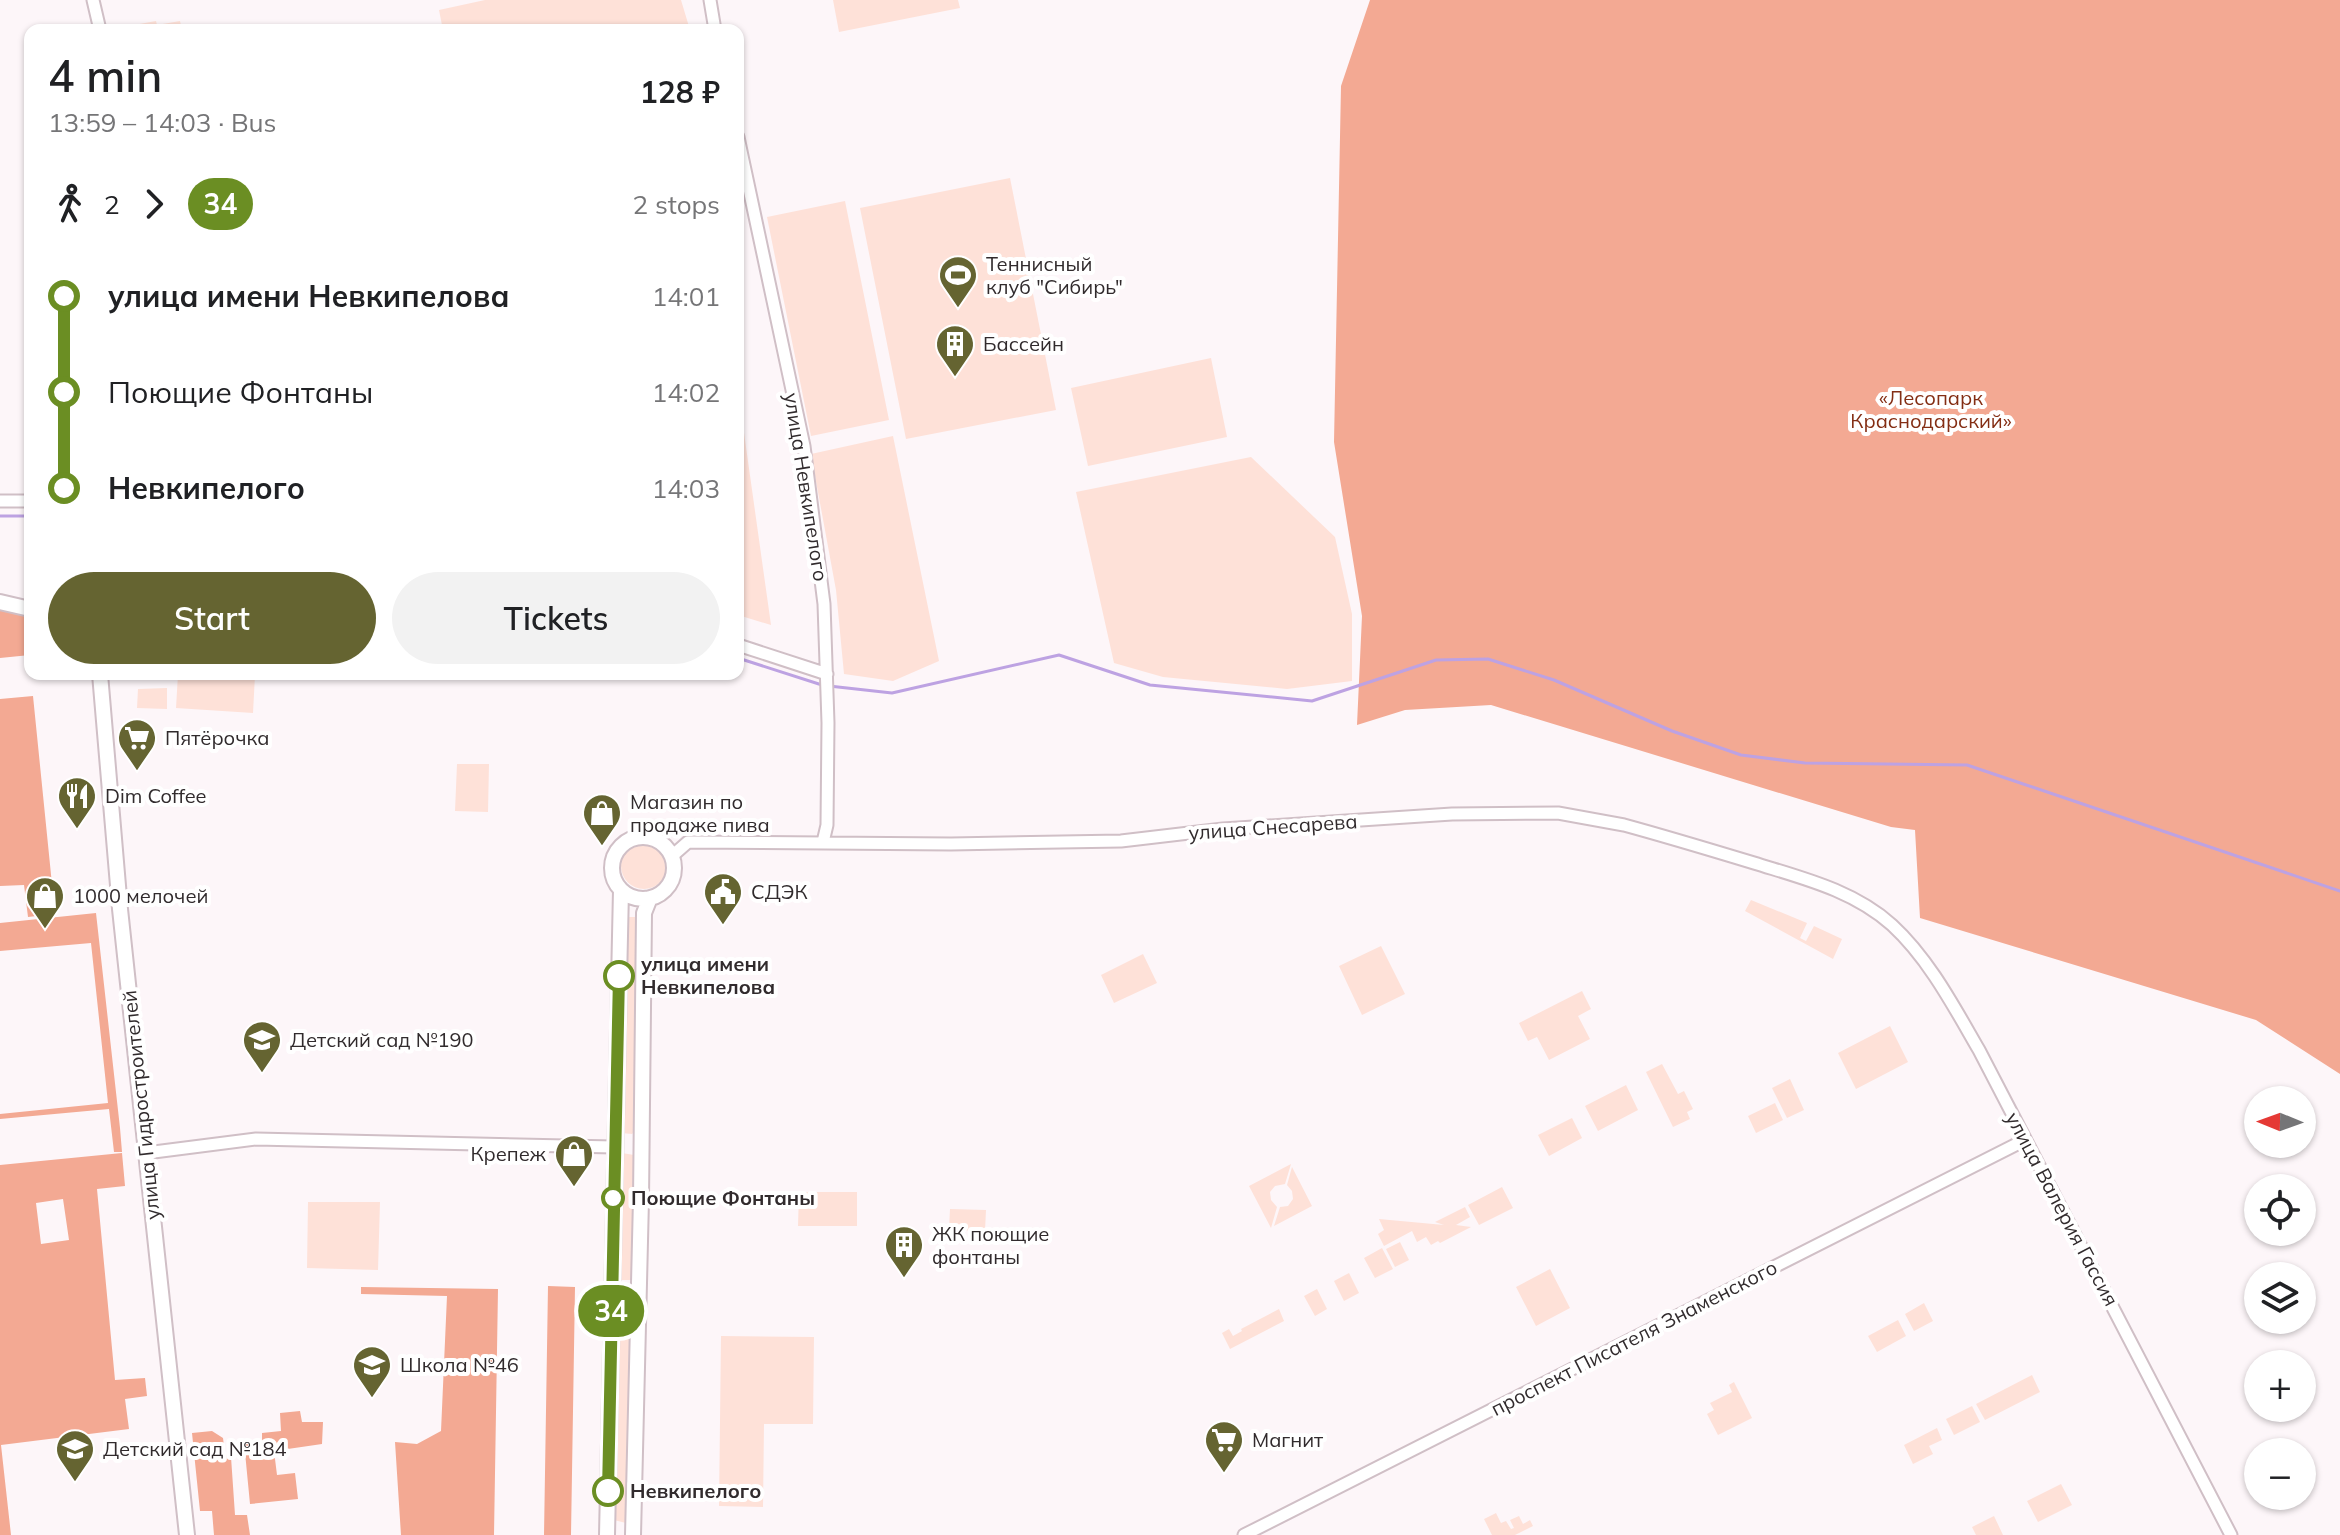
<!DOCTYPE html>
<html lang="en">
<head>
<meta charset="utf-8">
<style>
	body { margin:0; font-family:Mulish,sans-serif; background:#f2f2f2; color:#202124; height:100vh; display:flex; flex-direction:column; font-size:30px; white-space:nowrap }
	* { box-sizing:border-box; margin:0 }
	p { font-size:26px; color:#757577 }
	.icon { flex:none; width:44px; height:44px; fill:none; stroke:currentColor; stroke-width:2; stroke-linecap:round; stroke-linejoin:round }
	.map { position:relative; flex:1; overflow:hidden }
	.panel { position:absolute; left:24px; top:24px; width:720px; height:656px; display:flex; flex-direction:column; background:#fff; border-radius:16px; box-shadow:0 2px 6px #0004 }
	.panel>* { flex:none }
	.badge { padding:0 16px; border-radius:26px; font-size:28px; line-height:52px }
	.needle { width:52px; rotate:271deg }
	.buttons { position:absolute; left:2244px; top:1086px; display:grid; gap:16px }
	.buttons a { display:grid; place-items:center; width:72px; height:72px; border-radius:50%; background:#fff; box-shadow:0 2px 6px #0004; font-size:40px }
	.map>.badge { position:absolute; translate:-50% -50%; box-shadow:0 0 0 4px #fff }
	.legs { display:flex; align-items:center; gap:12px; height:88px; padding:0 24px; font-size:26px }
	.legs p { margin-inline-start:auto }
	.summary { display:flex; align-items:center; justify-content:space-between; height:136px; padding:0 24px }
	h1 { font-size:44px; font-weight:600; line-height:60px }
	.action { display:flex; gap:16px; margin-top:auto; padding:16px 24px }
	.action a { flex:1; height:92px; border-radius:48px; background:#656431; color:#fff; font-size:32px; font-weight:600; line-height:92px; text-align:center }
	.action a+a { background:#f2f2f2; color:#202124 }
	ul { padding:0 24px; list-style:none }
	li { display:flex; align-items:center; gap:28px; height:96px; font-size:30px }
	li i { display:grid; place-items:center; width:12px; height:100%; margin:0 10px; background:currentColor }
	li i::after { content:''; width:20px; height:20px; margin:-10px; border:6px solid; border-radius:50%; background:#fff }
	li p { margin-inline-start:auto }
	li:first-child i { background:linear-gradient(#0000 50%,currentColor 0) }
	li:last-child i { background:linear-gradient(currentColor 50%,#0000 0) }
	.map>svg:first-child { display:block }
</style>
</head>
<body>
<div class="map">
<svg width="2340" height="1535" viewBox="0 0 2340 1535">
	<rect width="100%" height="100%" fill="#fdf6f9"/>
	<path fill="#fee1d8" d="M485 0H681L690 30H443L439 10Z
		M833 0H958L960 8 839 32Z
		M156 21 157 25 180 21 182 30H135L134 25Z
		M1010 178 1056 410 906 439 860 208Z
		M845 201 889 420 811 436 767 217Z
		M1211 358 1227 437 1088 466 1071 388Z
		M738 390 771 625 738 615Z
		M893 436 939 661 893 681 844 674 836 590 811 454Z
		M1251 457 1335 537 1352 614V681L1287 689 1163 677 1114 663 1076 492Z
		M178 674 255 675 253 713 176 708Z
		M167 688V709L137 708 138 689Z
		M457 764H489L488 812 455 811Z
		M621 866a23 23 0 1 1 46 0a23 23 0 1 1-46 0Z
		M1751 900 1807 923 1800 938 1806 941 1814 926 1842 939 1833 959 1745 911Z
		M625 917H638L634 1132 632 1134 621 1133Z
		M1381 946 1405 994 1362 1015 1339 966Z
		M1143 954 1157 983 1114 1003 1101 975Z
		M1582 991 1591 1009 1578 1016 1590 1039 1549 1060 1537 1037 1528 1041 1519 1023Z
		M1890 1026 1908 1062 1856 1089 1838 1053Z
		M1662 1064 1678 1094 1684 1091 1693 1109 1687 1112 1690 1119 1673 1127 1646 1072Z
		M1790 1079 1804 1110 1787 1118 1772 1088Z
		M1626 1085 1638 1110 1598 1131 1585 1106Z
		M1775 1103 1783 1120 1756 1133 1748 1116Z
		M1572 1118 1582 1138 1549 1156 1538 1135Z
		M622 1153 634 1155 632 1280H618Z
		M1291 1164 1285 1184 1275 1186 1270 1192 1271 1200 1277 1207 1271 1228 1249 1186Z
		M1292 1167 1312 1206 1274 1226 1280 1207 1288 1206 1293 1199 1292 1191 1287 1185Z
		M1502 1187 1513 1208 1479 1225 1468 1205Z
		M799 1192H857V1226H798Z
		M308 1202H380L378 1270 307 1268Z
		M1465 1207 1470 1217 1456 1225 1471 1227 1440 1243 1438 1241 1431 1245 1426 1237 1417 1242 1412 1231 1384 1246 1378 1234 1384 1230 1379 1219 1444 1225 1435 1222Z
		M950 1209 986 1210 985 1231 949 1230Z
		M1400 1242 1409 1260 1395 1267 1386 1249Z
		M1382 1248 1393 1269 1375 1278 1364 1258Z
		M1550 1269 1570 1308 1536 1326 1516 1287Z
		M1349 1273 1359 1293 1344 1301 1334 1281Z
		M618 1286 632 1287 629 1521 626 1523 614 1520Z
		M1317 1289 1327 1309 1315 1316 1304 1296Z
		M1924 1303 1933 1321 1914 1331 1905 1314Z
		M1279 1309 1284 1321 1230 1349 1222 1333 1229 1329 1233 1336 1242 1331 1241 1329Z
		M1898 1320 1906 1336 1877 1352 1868 1336Z
		M721 1336 814 1337 813 1424H764L763 1507 719 1506Z
		M2032 1375 2040 1392 1985 1420 1976 1404Z
		M1734 1382 1752 1418 1718 1435 1707 1414 1714 1410 1710 1403 1732 1392 1729 1385Z
		M1972 1406 1980 1422 1954 1435 1946 1419Z
		M1937 1428 1942 1440 1929 1446 1933 1454 1913 1464 1904 1445Z
		M2061 1484 2072 1505 2038 1522 2027 1501Z
		M1496 1513 1501 1523 1506 1521 1511 1529 1514 1528 1510 1520 1519 1516 1523 1524 1530 1520 1533 1526 1515 1535H1492L1484 1519Z
		M1994 1516 2003 1535H1976L1972 1527Z"/>
	<path fill="#f3a993" fill-rule="evenodd" d="M1370 0H2340V1074L2256 1020 1920 918 1915 830 1891 827 1491 705 1405 710 1357 725 1362 616 1334 442 1341 86Z
		M0 606 30 610V655L0 658Z
		M33 696 55 914 28 917 24 885 0 886V699Z
		M96 913 120 1128 122 1152H114L109 1109 0 1119V1114L108 1103 91 943 0 951V923Z
		M122 1153 125 1186 97 1189 115 1380 145 1378 147 1396 125 1399 129 1429 1 1445 11 1535H0V1165ZM63 1199 69 1240 41 1244 36 1203Z
		M548 1286 575 1287 571 1535H544Z
		M361 1287 498 1289 494 1535H401L395 1442 417 1444 441 1431 447 1296 361 1294Z
		M300 1411 302 1422H323L322 1444 274 1451 277 1475 295 1473 298 1499 250 1504 244 1442 262 1441V1433L281 1431 280 1413Z
		M212 1431 223 1438 225 1454 231 1457 235 1515H247L250 1535H214L212 1511H200L192 1433Z"/>
	<g fill="none" stroke-linecap="round" stroke-linejoin="round">
		<path stroke="#bda2e2" stroke-width="3" d="M0 516H30
			M738 658 822 685
			M829 686 892 693 1059 655 1150 685 1312 701 1436 660 1488 659 1554 680 1672 731 1741 755 1805 763 1967 765 2340 891"/>
		<g stroke="#d0bfc6" stroke-width="15">
			<path id="minor" d="M93 0 100 30
				M710 0 715 30
				M738 137 804 446 824 604 828 723 827 825 823 842
				M0 501H30
				M738 645 827 674
				M672 856 688 842 951 844 1121 841 1223 829 1452 814 1558 813 1624 825C1668 837 1711 850 1754 863 1802 878 1853 890 1892 925 1929 959 1954 1007 1979 1050L2231 1535
				M146 1153 256 1139 614 1147
				M1244 1535 2025 1140"/>
		</g>
		<g stroke="#d0bfc6" stroke-width="18">
			<path id="tertiary" d="M0 602 30 609
				M100 674 120 909 187 1535
				M612 868a31 31 0 1 1 62 0a31 31 0 1 1-62 0Z
				M607 1535 621 890
				M633 1535 641 1199 644 913 650 898"/>
		</g>
		<use href="#minor" stroke="#fff" stroke-width="11"/>
		<use href="#tertiary" stroke="#fff" stroke-width="14"/>
	</g>
	<g fill="none" stroke-linecap="round" stroke-linejoin="round">
		<g stroke="#fff" stroke-width="18">
			<path id="line-1" d="M608 1491 619 976"/>
		</g>
		<use href="#line-1" stroke="#6b8e23" stroke-width="12"/>
	</g>
	<defs>
		<g id="stadium-pin" transform="scale(2)"><path d="M0 17L-7.5 6A9.5 9.5 0 1 1 7.5 6Z" fill="#656431" stroke="#fff"/><path d="M0-5a6.5 5 0 1 0 0 10a6.5 5 0 1 0 0-10ZM-3.5-1.8h7v3.6h-7Z" fill="#fff"/></g>
		<g id="building-pin" transform="scale(2)"><path d="M0 17L-7.5 6A9.5 9.5 0 1 1 7.5 6Z" fill="#656431" stroke="#fff"/><path d="M-4-6H4V6H1V3H-1V6H-4ZM-2.5-4.3h1.7v1.8h-1.7ZM.8-4.3h1.7v1.8H.8ZM-2.5-1h1.7V.8h-1.7ZM.8-1h1.7V.8H.8Z" fill="#fff"/></g>
		<g id="supermarket-pin" transform="scale(2)"><path d="M0 17L-7.5 6A9.5 9.5 0 1 1 7.5 6Z" fill="#656431" stroke="#fff"/><path d="M-6-5.5h2.5l.6 2H6L4.5 2H-2.5L-4.4-4H-6ZM-1.5 3.2a1.3 1.3 0 1 0 .1 0ZM3 3.2a1.3 1.3 0 1 0 .1 0Z" fill="#fff"/></g>
		<g id="restaurant-pin" transform="scale(2)"><path d="M0 17L-7.5 6A9.5 9.5 0 1 1 7.5 6Z" fill="#656431" stroke="#fff"/><path d="M-5-6h1v4h1v-4h1v4h1v-4h1v5L-1.5 .5V6h-2V.5L-5-1ZM5-6V6H3V1.5H1.5Q1.5-4 5-6Z" fill="#fff"/></g>
		<g id="shop-pin" transform="scale(2)"><path d="M0 17L-7.5 6A9.5 9.5 0 1 1 7.5 6Z" fill="#656431" stroke="#fff"/><path d="M-5-2.5h2.3a2.7 3.5 0 0 1 5.4 0H5L5.5 6h-11ZM-1.5-2.5h3a1.5 2.3 0 0 0-3 0Z" fill="#fff"/></g>
		<g id="civic-pin" transform="scale(2)"><path d="M0 17L-7.5 6A9.5 9.5 0 1 1 7.5 6Z" fill="#656431" stroke="#fff"/><path d="M-.6-6.5H3V-4.5H.6V-3L4-1V1h2V6H-6V1h2V-1L-.6-3ZM-1.2 2.5V6h2.4V2.5Z" fill="#fff"/></g>
		<g id="school-pin" transform="scale(2)"><path d="M0 17L-7.5 6A9.5 9.5 0 1 1 7.5 6Z" fill="#656431" stroke="#fff"/><path d="M0-5L7-2L0 1L-7-2ZM-4 1L0 2.5L4 1V4Q0 6-4 4Z" fill="#fff"/></g>
	</defs>
	<g fill-rule="evenodd">
		<use href="#stadium-pin" x="958" y="275"/>
		<use href="#building-pin" x="955" y="344"/>
		<use href="#supermarket-pin" x="137" y="738"/>
		<use href="#restaurant-pin" x="77" y="796"/>
		<use href="#shop-pin" x="602" y="813"/>
		<use href="#civic-pin" x="723" y="892"/>
		<use href="#shop-pin" x="45" y="896"/>
		<use href="#school-pin" x="262" y="1040"/>
		<use href="#shop-pin" x="574" y="1154"/>
		<use href="#building-pin" x="904" y="1245"/>
		<use href="#school-pin" x="372" y="1365"/>
		<use href="#supermarket-pin" x="1224" y="1440"/>
		<use href="#school-pin" x="75" y="1449"/>
	</g>
	<g fill="#fff" stroke="#6b8e23" stroke-width="4">
		<circle cx="619" cy="976" r="14"/>
		<circle cx="613" cy="1198" r="10"/>
		<circle cx="608" cy="1491" r="14"/>
	</g>
	<g text-anchor="middle" stroke-width="8" stroke-linejoin="round" paint-order="stroke">
		<g font-size="20" fill="#312b2d" stroke="#fff" text-anchor="start">
			<text x="986" y="271">Теннисный<tspan x="986" dy="23">клуб "Сибирь"</tspan></text>
			<text x="983" y="351">Бассейн</text>
			<text x="165" y="745">Пятёрочка</text>
			<text x="105" y="803">Dim Coffee</text>
			<text x="630" y="809">Магазин по<tspan x="630" dy="23">продаже пива</tspan></text>
			<text x="751" y="899">СДЭК</text>
			<text x="73" y="903">1000 мелочей</text>
			<text x="290" y="1047">Детский сад №190</text>
			<text x="546" y="1161" text-anchor="end">Крепеж</text>
			<text x="932" y="1241">ЖК поющие<tspan x="932" dy="23">фонтаны</tspan></text>
			<text x="400" y="1372">Школа №46</text>
			<text x="1252" y="1447">Магнит</text>
			<text x="103" y="1456">Детский сад №184</text>
		</g>
		<g font-size="20" fill="#842e14" stroke="#fff">
			<text x="1931" y="405">«Лесопарк<tspan x="1931" dy="23">Краснодарский»</tspan></text>
		</g>
		<g font-size="20" fill="#312b2d" stroke="#fff">
			<text transform="translate(806 487) rotate(81)" y="7">улица Невкипелого</text>
			<text transform="translate(1273 827) rotate(-4)" y="7">улица Снесарева</text>
			<text transform="translate(141 1105) rotate(-96)" y="7">улица Гидростроителей</text>
			<text transform="translate(2062 1209) rotate(62)" y="7">улица Валерия Гассия</text>
			<text transform="translate(1634 1338) rotate(-27)" y="7">проспект Писателя Знаменского</text>
		</g>
		<g font-size="20" font-weight="bold" fill="#312b2d" stroke="#fff" text-anchor="start">
			<text x="641" y="971">улица имени<tspan x="641" dy="23">Невкипелова</tspan></text>
			<text x="631" y="1205">Поющие Фонтаны</text>
			<text x="630" y="1498">Невкипелого</text>
		</g>
	</g>
</svg>
<div class="buttons">
<a><svg class="needle" viewBox="-14 -14 28 28"><path d="M0-13l5 13h-10z" fill="#e53935"/><path d="M0 13l5-13h-10z" fill="#757577"/></svg></a>
<a><svg class="icon" aria-label="locate" viewBox="0 0 24 24"><circle cx="12" cy="12" r="6"/><path d="M12 2v4M12 18v4M2 12h4M18 12h4"/></svg></a>
<a><svg class="icon" aria-label="layers" viewBox="0 0 24 24"><path d="M12 4l9 5-9 5-9-5zM3 14l9 5 9-5"/></svg></a>
<a>+</a>
<a>−</a>
</div>
<b class="badge" style="left:611px;top:1311px;background:#6b8e23;color:#fff">34</b>
<section class="panel">
<div class="summary"><div><h1>4 min</h1><p>13:59 – 14:03 · Bus</p></div><b>128 ₽</b></div>
<div class="legs"><svg class="icon" aria-label="walk" viewBox="0 0 24 24"><circle cx="13" cy="4" r="2"/><path d="M13 8l-2 6 4 7M11 14l-3 7M7 12l3-4h3l4 4"/></svg>2<svg class="icon" aria-label="forward" viewBox="0 0 24 24"><path d="M9 5l7 7-7 7"/></svg><b class="badge" style="background:#6b8e23;color:#fff">34</b><p>2 stops</p></div>
<ul>
<li><i style="color:#6b8e23"></i><b>улица имени Невкипелова</b><p>14:01</p></li>
<li><i style="color:#6b8e23"></i><span>Поющие Фонтаны</span><p>14:02</p></li>
<li><i style="color:#6b8e23"></i><b>Невкипелого</b><p>14:03</p></li>
</ul>
<div class="action"><a>Start</a><a>Tickets</a></div>
</section>
</div>
</body>
</html>
